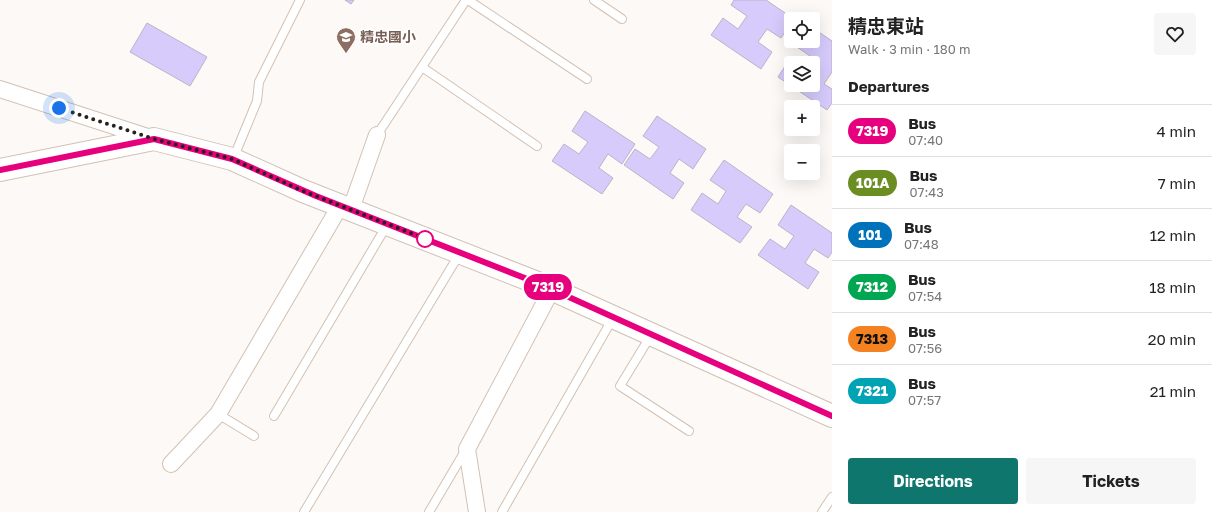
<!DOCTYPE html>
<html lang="en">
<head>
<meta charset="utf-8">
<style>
	body { margin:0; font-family:"Golos Text","Noto Sans TC",sans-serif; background:#f6f6f6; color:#222; height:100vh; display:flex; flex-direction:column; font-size:15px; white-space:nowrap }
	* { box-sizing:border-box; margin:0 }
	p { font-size:13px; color:#767676 }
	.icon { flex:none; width:22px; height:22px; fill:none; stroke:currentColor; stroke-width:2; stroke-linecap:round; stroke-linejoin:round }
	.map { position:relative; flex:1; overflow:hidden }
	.panel { display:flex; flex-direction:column; background:#fff; width:380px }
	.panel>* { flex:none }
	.badge { padding:0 8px; border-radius:13px; font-size:14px; line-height:26px }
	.tools { position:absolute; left:784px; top:12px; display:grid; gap:8px }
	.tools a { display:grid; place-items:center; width:36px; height:36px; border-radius:4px; background:#fff; box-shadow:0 4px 16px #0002; font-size:20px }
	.you { position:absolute; width:20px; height:20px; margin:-10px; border:3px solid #fff; border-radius:50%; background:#1a73e8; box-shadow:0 0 0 6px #1a73e833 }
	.map>.badge { position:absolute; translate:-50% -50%; box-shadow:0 0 0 2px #fff }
	h2 { padding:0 16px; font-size:15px; line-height:36px }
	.round { display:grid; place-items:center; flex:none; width:42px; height:42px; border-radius:4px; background:#f6f6f6 }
	.head { display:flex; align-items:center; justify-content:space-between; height:68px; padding:0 16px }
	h1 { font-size:19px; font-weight:700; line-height:30px }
	.action { display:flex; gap:8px; margin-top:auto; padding:8px 16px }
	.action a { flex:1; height:46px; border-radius:4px; background:#0f766e; color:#fff; font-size:16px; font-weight:700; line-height:46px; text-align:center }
	.action a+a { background:#f6f6f6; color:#222 }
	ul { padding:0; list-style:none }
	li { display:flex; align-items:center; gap:12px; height:52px; padding:0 16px; border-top:1px solid #e0e0e0 }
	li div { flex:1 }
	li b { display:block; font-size:15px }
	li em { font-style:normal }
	li .badge { min-width:44px; font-weight:700; text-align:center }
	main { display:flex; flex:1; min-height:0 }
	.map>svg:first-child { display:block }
</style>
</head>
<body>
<main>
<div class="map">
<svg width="832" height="512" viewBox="0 0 832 512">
	<rect width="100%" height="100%" fill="#fdf9f6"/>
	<path fill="#d6cbfb" stroke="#b9b4c9" d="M345 0H354L351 4Z
		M734 0H766L794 19H791V23L781 38 767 29 758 42 772 52 761 69 711 35 723 18 738 29 747 16 731 5Z
		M147 23 207 57 190 86 130 52Z
		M813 28 832 41V72L824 84 832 89V103L827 110 778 77 789 60 794 63H791V85H813V63H809L813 58 797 47 801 41H813Z
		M585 111 635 144 622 164 608 154 599 168 613 178 602 194 552 161 564 144 579 154 588 142 572 131Z
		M657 116 706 149 693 169 679 159 670 173 684 183 673 199 624 165 635 149 650 159 659 147 643 136Z
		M724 160 773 194 760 213 746 204 737 217 752 227 740 243 691 210 702 193 718 204 726 191 710 180Z
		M791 205 832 233V252L828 258 814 249 805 263 819 272 808 289 758 255 770 239 785 249 794 236 778 225Z"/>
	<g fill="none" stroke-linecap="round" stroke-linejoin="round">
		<g stroke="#d3c1b2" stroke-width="10">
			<path id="lane" d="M468 0 587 79
				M594 0 622 19
				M422 67 537 146
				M377 135 466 0
				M233 159 257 101 259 82 300 0
				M651 335 620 386 689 431
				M218 414 254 436
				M274 416 387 225
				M304 512 460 253
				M429 512 465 451
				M502 512 613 318
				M822 512 832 497"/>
		</g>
		<g stroke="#d3c1b2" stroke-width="18">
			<path id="street" d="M0 89 154 139
				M351 209 377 135
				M171 464 218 414 340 206
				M477 512 467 449 552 289"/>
		</g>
		<g stroke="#d3c1b2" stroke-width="24">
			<path id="secondary" d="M0 170 154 139 232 159 303 191 540 284 832 416"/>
		</g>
		<use href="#lane" stroke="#fff" stroke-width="8"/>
		<use href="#street" stroke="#fff" stroke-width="16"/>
		<use href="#secondary" stroke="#fff" stroke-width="22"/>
	</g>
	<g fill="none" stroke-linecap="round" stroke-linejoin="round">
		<g stroke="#fff" stroke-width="9">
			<path id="line" d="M0 170 154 139 232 159 316 196 540 284 832 416"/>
		</g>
		<use href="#line" stroke="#e6007e" stroke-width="6"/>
		<path stroke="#29221c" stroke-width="4" stroke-dasharray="0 7.2" d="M59 108 154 139 232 159 303 191 431 241 425 239"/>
	</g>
	<defs>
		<g id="school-pin" transform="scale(1)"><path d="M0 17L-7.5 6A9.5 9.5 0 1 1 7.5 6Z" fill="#8d6e63" stroke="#fff"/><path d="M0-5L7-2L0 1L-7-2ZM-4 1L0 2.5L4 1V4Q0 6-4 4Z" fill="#fff"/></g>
	</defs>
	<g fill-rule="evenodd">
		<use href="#school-pin" x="346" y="37"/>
	</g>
	<circle fill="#fff" stroke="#e6007e" stroke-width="2" cx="425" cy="239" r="8"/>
	<g text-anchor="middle" stroke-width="3.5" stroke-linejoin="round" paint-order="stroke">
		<g font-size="14" font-weight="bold" fill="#785e54" stroke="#fff" text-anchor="start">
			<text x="360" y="42">精忠國小</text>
		</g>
	</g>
</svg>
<div class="tools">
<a><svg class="icon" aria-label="locate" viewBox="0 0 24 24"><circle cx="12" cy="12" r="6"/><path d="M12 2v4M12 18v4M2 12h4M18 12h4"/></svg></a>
<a><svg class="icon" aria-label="layers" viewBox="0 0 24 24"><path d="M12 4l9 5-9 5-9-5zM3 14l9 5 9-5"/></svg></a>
<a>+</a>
<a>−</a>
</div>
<div class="you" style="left:59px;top:108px"></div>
<b class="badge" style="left:548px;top:287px;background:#e6007e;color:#fff">7319</b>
</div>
<section class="panel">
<div class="head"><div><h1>精忠東站</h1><p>Walk · 3 min · 180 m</p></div><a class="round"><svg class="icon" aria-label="heart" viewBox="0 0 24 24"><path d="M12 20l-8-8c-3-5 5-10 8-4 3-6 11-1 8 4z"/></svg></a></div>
<h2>Departures</h2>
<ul>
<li><span class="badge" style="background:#e6007e;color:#fff">7319</span><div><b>Bus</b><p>07:40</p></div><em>4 min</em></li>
<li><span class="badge" style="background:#6b8e23;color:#fff">101A</span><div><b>Bus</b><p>07:43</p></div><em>7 min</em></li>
<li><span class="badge" style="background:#0072bc;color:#fff">101</span><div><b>Bus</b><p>07:48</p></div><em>12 min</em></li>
<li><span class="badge" style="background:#00a651;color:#fff">7312</span><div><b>Bus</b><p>07:54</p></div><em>18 min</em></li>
<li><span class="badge" style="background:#f58220;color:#111">7313</span><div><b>Bus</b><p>07:56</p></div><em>20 min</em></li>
<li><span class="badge" style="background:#00a3b4;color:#fff">7321</span><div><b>Bus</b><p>07:57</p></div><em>21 min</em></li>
</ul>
<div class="action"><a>Directions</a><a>Tickets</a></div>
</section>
</main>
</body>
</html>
